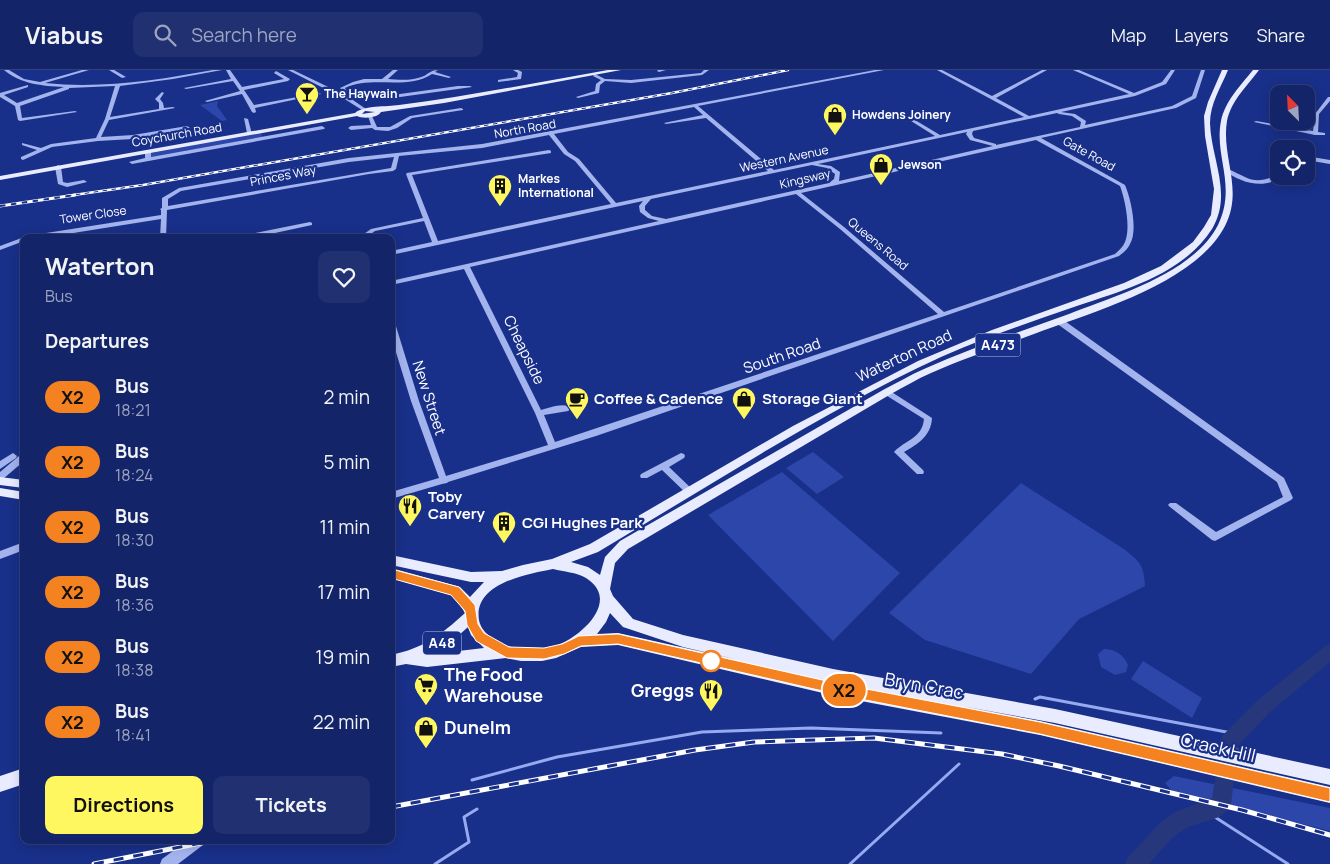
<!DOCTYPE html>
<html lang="en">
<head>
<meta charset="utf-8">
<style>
	body { margin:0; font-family:Manrope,sans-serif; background:#203071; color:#f1f3f6; height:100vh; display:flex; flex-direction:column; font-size:19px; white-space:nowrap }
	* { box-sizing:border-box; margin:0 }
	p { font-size:16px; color:#9da4c0 }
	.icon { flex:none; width:28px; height:28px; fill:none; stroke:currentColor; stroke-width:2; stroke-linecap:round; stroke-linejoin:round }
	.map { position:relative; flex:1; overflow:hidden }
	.sheet { position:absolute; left:20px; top:164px; width:375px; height:610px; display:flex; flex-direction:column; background:#132468; border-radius:10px; box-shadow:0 2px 12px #0003,0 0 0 1px #32417c }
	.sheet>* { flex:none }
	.badge { padding:0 10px; border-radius:16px; font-size:18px; line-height:32px }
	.needle { width:32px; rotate:336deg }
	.buttons { position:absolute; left:1270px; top:15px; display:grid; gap:10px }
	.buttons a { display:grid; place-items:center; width:45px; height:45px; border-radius:10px; background:#132468; box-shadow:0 2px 12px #0003,0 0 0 1px #32417c; font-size:25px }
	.map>.badge { position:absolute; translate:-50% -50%; box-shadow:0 0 0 2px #fff }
	h2 { padding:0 25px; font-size:19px; line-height:45px }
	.round { display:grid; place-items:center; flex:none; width:52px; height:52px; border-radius:10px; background:#203071 }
	.head { display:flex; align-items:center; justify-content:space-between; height:85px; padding:0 25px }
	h1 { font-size:24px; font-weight:700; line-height:38px }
	.primary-button { display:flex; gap:10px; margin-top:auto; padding:10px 25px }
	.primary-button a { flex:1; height:58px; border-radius:10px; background:#fff75f; color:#111; font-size:20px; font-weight:700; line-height:58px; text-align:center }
	.primary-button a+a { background:#203071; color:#f1f3f6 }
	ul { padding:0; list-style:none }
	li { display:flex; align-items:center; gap:15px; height:65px; padding:0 25px }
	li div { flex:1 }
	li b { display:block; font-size:19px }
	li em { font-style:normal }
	li .badge { min-width:55px; font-weight:700; text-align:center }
	header { display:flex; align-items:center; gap:30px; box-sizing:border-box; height:70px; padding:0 25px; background:#132468; border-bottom:1px solid #32417c }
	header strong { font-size:24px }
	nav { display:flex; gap:28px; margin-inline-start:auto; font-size:18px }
	.search { width:350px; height:45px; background:#203071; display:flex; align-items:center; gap:12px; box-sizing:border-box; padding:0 18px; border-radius:10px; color:#9da4c0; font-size:19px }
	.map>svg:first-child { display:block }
</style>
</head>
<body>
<header>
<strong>Viabus</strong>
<div class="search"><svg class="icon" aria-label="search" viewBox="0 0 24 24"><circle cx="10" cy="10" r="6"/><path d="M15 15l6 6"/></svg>Search here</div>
<nav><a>Map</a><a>Layers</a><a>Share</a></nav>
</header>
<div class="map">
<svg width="1330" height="794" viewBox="0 0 1330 794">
	<rect width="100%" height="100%" fill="#19308a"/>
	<path fill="#2c46a9" d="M218 31 217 36 227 50 222 51 200 35Z
		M261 62 262 67 151 87V83Z
		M813 382 844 407 817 424 786 398Z
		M782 402 900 503 833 571 708 445Z
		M1021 413 1124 479C1140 492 1144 495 1145 516L1079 549 1031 604 925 570 889 543Z
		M1104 579C1115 579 1124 585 1128 595L1126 602 1115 605 1101 597 1098 584Z
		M1143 591 1202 628 1192 648 1131 609Z
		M1174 706 1330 738V761L1178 723 1172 721 1165 713Z"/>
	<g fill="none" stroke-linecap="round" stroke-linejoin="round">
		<path stroke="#95aaf0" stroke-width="3" d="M1035 629 1040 627 1237 664
			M472 710 557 687 702 662 811 658 941 663
			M1207 742 1288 794
			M435 794 469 772 464 747 477 739
			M850 794 959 694"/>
		<path fill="#26377c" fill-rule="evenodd" d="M1330 574V592L1270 642 1238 676 1231 734C1223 752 1202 750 1187 758 1172 765 1160 782 1149 794H1125L1128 787 1161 752 1175 742 1212 728 1222 666 1258 630 1324 577Z"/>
		<path fill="#a3b3ee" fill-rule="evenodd" d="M4 0H9L24 9 40 12 82 0H89L45 13C101 19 158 10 213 0H222L173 9 120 16 110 47 159 39V33L155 29 162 22 164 23 160 29 163 33 164 38 173 37 175 38 109 50 101 67 133 65 187 56 190 58 189 59 133 69 98 71 52 77 23 90 21 89V87L37 80 22 75V73L41 78 51 74 96 68 105 49 115 16 69 18V19L20 36 22 48 75 41 77 42 20 51 18 50 15 36 0 27V23L28 15V17L4 25 17 33 64 17C42 16 21 14 4 0Z
			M109 0H114L126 7 122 8Z
			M226 0H230L242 17 284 9 274 3 276 1 290 9 288 11 244 20 254 35 319 23 321 24 255 38 256 42 254 43 252 42 242 24 207 32 205 31 240 21 233 11 186 19 184 18 231 9Z
			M288 0H293L347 26 366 39 362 40 343 28Z
			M393 0H398L388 9C399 10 413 11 424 6 429 3 432 0 438 0L435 2 451 7 449 8 432 4C406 21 373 5 345 18L347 22 345 23 340 18 353 12 364 9H382Z
			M513 0H518L522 2 521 9 498 12V10L517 7 518 3Z
			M658 0H666L659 2 657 1Z
			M704 0H709L702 5 631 13 605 11 600 15 599 23 578 28 576 27 595 21 596 14 601 10 593 6 595 4 605 9 631 10 701 3Z
			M875 0H884L698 36 774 100 935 66 903 46V44H905L940 65 1024 47 937 0H942L992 26 1042 0H1047L996 28 1029 46 1129 24 1073 0H1079L1134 23 1162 12 1171 0H1175L1166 14 1135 26 1061 42 1075 44 1086 51 1085 55 1172 36 1192 26 1201 0H1205L1196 28 1176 38 1041 68 1125 115C1131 129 1138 161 1130 174 1128 179 1123 183 1119 186L596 366 448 412 447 413 442 414 391 429V422L439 408 411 331 391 266V251L395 253 419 331 446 406 548 375 535 343 464 199 391 215V211L659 151 648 148 640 142 639 136 643 131 391 185V181L432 172 424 151 375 161 365 168 361 166 371 159 423 148 406 104 407 103 549 80 551 81V83L412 105 438 171 611 134 575 91 564 84 549 65 482 78 399 86 396 99 393 101 369 104 167 140 166 168H160L161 149 42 168H24V171L0 180V176L27 166 161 145V140L160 139 162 138V128L179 118 349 88 482 74ZM694 37 703 45 664 53 666 54 706 48 768 101 616 133 579 89 568 82 554 64ZM1057 43 1059 44 1072 46 1081 52 1080 57 996 75V74L974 68 972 64 973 61ZM967 62 966 64 970 70 993 76 839 111 840 102 831 96 818 94ZM1036 70 1120 116C1125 129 1131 158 1125 172 1123 177 1119 180 1115 184L944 242 844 157 801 123ZM394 87 391 98 168 136V129L181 121 349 92ZM812 95 827 98 835 104 834 109 829 113 666 149 652 146 645 140V136L651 129ZM796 124 840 159 938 244 555 372 544 345 568 341 572 338C564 332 551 337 541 340L470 197Z
			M458 16H470L472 17 400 27H376L374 26 376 25 400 24Z
			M1328 27H1330V31L1319 44 1318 62 1325 63V65H1315L1254 52 1256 51 1313 61 1315 44Z
			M461 38 463 39V40L412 48 397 58 388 61 375 60 372 58 351 60 348 58 351 56 371 55 368 46 370 45 372 46 377 57H390L410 46Z
			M244 48 248 49 252 64 247 63Z
			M322 56 325 58 324 59 132 94 129 92 145 88V82L148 80 151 82V87Z
			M1306 86 1330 90V94L1306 90Z
			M58 95 61 97 63 112 67 113 84 110 87 112 67 117 58 114 55 97Z
			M1228 99C1251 109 1254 116 1279 104V106H1282C1265 120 1241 113 1225 101Z
			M310 152 312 153V155L252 168 242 167 245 165Z
			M1056 249H1062L1284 408 1293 428 1291 430 1215 471 1212 470 1170 437 1168 435 1170 433H1176L1216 462 1283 427 1277 412 1056 253Z
			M887 319 932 348C931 366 918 374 904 382L923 400 924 402 923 404H917L894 382C905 370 922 369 924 349L884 324 883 322Z
			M13 383 17 386 16 388 0 399V391Z
			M681 383 684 384 685 386 684 388 669 397 693 420 695 422 693 424H687L662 400 647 408H641L640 406 641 404Z
			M22 385H24V391L3 409 0 410V402L19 386Z
			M24 472V480L0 489V481Z
			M188 770H204L203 775 178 794H160L162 789Z"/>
		<path fill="#e9ecff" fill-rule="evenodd" d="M608 0H621L444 33 381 42C378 48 363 49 357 46L0 110V106L355 43C364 35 387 37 399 35 469 26 539 12 608 0ZM365 41 375 42 362 44Z
			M1222 0H1228C1221 17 1210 34 1210 53 1211 89 1233 124 1212 159 1182 206 1120 221 1071 238 1027 253 984 268 941 287 822 342 711 415 598 482L571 492 588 497 600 505 605 487 620 471 883 320C897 313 910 305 924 299 971 278 1020 262 1069 244 1115 226 1194 203 1218 155 1237 115 1214 87 1221 51 1225 31 1241 15 1253 0H1259C1247 16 1231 31 1227 51 1221 87 1244 119 1225 156 1195 214 1092 242 1034 264 1000 277 964 288 931 303 917 309 904 317 891 324L628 479 615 493 610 519 613 526 633 549 683 565 833 599 1055 639 1330 699V715L1055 653 961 636 1040 651 1330 717V733L1040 665 840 627 618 575 581 577 556 588 542 591H521L506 588 427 597 406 594 391 597V585C424 578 441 565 465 543L456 529 451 525 391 508V498L460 517 470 527 484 512H471L391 495V485L471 502 502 501 523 495 552 489 590 474 793 356 918 291 992 260 1124 213 1161 196 1193 172 1204 157 1211 145 1214 119 1205 66 1204 46 1208 32ZM553 499C564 502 576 502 586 508 621 530 582 566 558 575 542 580 521 581 505 575 494 571 481 562 479 550 473 513 528 504 553 499ZM610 543 623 557 683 577 739 590 618 563 597 564 606 552ZM468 557 471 565 484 578 433 584 448 575Z
			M0 407 24 410V418L0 415Z
			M0 418 24 422V430L0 426Z
			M24 698V714L0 722V706Z"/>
		<g stroke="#fff" stroke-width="2.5">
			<path id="rail-far2" d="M67 126 143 115 672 23 788 0"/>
		</g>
		<g stroke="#fff" stroke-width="3">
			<path id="rail-far1" d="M0 136 75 125"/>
		</g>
		<g stroke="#fff" stroke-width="5">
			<path id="rail" d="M391 737 695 680 754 672 874 668 1002 684 1059 696 1242 740 1330 765
				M94 794 216 770"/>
		</g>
		<use href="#rail-far2" stroke="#19308a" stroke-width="1" stroke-dasharray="4.5" stroke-linecap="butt"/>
		<use href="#rail-far1" stroke="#19308a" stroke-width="2" stroke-dasharray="5.5" stroke-linecap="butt"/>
		<use href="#rail" stroke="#19308a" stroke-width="3" stroke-dasharray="10" stroke-linecap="butt"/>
	</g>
	<path fill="#f58220" stroke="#fff" d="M391 499 459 517 475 535 478 554 484 563 509 577 544 578 562 574 579 566 618 564 840 614 1040 652 1330 718V732L1040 664 840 625 618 574 581 576 564 584 544 589 507 588 476 571 467 555 465 541 451 525 387 507 386 503Z"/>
	<defs>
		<g id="bar-pin" transform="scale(1.25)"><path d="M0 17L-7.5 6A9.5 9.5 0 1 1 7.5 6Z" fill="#fff75f" stroke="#19308a"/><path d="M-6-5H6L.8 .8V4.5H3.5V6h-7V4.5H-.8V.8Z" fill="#111"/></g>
		<g id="shop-pin" transform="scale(1.25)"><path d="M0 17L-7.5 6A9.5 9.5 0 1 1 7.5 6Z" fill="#fff75f" stroke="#19308a"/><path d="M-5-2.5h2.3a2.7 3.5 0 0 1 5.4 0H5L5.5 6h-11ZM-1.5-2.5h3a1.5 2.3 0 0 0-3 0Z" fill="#111"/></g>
		<g id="building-pin" transform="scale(1.25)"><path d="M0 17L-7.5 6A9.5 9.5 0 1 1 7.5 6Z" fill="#fff75f" stroke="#19308a"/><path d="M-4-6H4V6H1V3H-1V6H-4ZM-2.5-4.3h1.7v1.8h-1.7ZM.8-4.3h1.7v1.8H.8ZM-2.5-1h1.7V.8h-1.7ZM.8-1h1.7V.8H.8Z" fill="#111"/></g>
		<g id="cafe-pin" transform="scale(1.25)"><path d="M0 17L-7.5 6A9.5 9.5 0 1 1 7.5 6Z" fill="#fff75f" stroke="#19308a"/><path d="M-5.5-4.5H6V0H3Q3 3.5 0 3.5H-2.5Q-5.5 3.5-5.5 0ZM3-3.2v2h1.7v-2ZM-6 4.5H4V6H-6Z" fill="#111"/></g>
		<g id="restaurant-pin" transform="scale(1.25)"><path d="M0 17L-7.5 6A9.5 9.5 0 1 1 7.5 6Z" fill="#fff75f" stroke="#19308a"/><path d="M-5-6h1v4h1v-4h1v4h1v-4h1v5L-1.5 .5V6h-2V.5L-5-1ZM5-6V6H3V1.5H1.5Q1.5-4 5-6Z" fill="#111"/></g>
		<g id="supermarket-pin" transform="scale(1.25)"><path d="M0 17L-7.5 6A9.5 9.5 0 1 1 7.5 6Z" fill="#fff75f" stroke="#19308a"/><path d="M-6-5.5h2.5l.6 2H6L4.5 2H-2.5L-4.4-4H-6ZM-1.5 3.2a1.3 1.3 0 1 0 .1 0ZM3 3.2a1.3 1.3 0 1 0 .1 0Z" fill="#111"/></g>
	</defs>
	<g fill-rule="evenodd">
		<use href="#bar-pin" x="307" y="24"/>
		<use href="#shop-pin" x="835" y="45"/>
		<use href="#shop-pin" x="881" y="95"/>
		<use href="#building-pin" x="500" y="116"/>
		<use href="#cafe-pin" x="577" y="329"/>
		<use href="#shop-pin" x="744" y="329"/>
		<use href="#restaurant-pin" x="410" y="436"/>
		<use href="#building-pin" x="504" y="453"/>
		<use href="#supermarket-pin" x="426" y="615"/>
		<use href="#restaurant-pin" x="711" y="621"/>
		<use href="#shop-pin" x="426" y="658"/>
	</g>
	<circle fill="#fff" stroke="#f58220" stroke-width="2.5" cx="711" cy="591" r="10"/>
	<g text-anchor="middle" stroke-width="4.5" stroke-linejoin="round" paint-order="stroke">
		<g font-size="12" font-weight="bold" fill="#fff" stroke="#19308a" text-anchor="start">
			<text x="324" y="28">The Haywain</text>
			<text x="852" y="49">Howdens Joinery</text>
			<text x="898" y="99">Jewson</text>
			<text x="518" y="113">Markes<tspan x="518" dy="14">International</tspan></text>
		</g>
		<g font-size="12" fill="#fff" stroke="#19308a">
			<text transform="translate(525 59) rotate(-10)" y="4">North Road</text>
			<text transform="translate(177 65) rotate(-10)" y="4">Coychurch Road</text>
			<text transform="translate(1089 84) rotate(29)" y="4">Gate Road</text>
			<text transform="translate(784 89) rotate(-12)" y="4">Western Avenue</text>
			<text transform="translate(283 106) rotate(-11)" y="4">Princes Way</text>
			<text transform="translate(805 109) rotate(-13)" y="4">Kingsway</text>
			<text transform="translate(93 145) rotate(-8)" y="4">Tower Close</text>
			<text transform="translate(878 174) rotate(40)" y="4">Queens Road</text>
		</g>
		<g fill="#19308a" stroke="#bac1dc" stroke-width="1">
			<rect x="975.5" y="263.5" width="45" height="23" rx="4"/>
			<rect x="423" y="561.5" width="38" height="23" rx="4"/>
		</g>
		<g font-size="14" font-weight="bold" fill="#fff">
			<text x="998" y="280">A473</text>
			<text x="442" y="578">A48</text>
		</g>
		<g font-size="15" fill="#fff" stroke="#19308a">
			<text transform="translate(524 280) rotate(64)" y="5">Cheapside</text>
			<text transform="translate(782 286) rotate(-19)" y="5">South Road</text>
			<text transform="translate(904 286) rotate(-25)" y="5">Waterton Road</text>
			<text transform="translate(429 328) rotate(72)" y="5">New Street</text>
		</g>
		<g font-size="15" font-weight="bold" fill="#fff" stroke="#19308a" text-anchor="start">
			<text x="594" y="334">Coffee &amp; Cadence</text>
			<text x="762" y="334">Storage Giant</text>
			<text x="428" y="432">Toby<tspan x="428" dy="17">Carvery</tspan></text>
			<text x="522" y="458">CGI Hughes Park</text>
		</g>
		<g font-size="18" font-weight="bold" fill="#fff" stroke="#19308a" text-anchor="start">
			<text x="444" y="611">The Food<tspan x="444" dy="21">Warehouse</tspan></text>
			<text x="694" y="627" text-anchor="end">Greggs</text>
			<text x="444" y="664">Dunelm</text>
		</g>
		<g font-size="18" fill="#fff" stroke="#19308a">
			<text transform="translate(924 616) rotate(10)" y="6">Bryn Crac</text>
			<text transform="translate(1218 678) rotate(13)" y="6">Crack Hill</text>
		</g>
	</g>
</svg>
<div class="buttons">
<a><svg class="needle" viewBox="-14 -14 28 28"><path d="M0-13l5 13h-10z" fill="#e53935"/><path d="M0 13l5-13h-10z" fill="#9da4c0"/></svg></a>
<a><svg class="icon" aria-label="locate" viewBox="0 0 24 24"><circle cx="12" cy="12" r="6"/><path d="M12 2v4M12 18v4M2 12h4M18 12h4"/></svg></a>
</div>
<b class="badge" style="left:844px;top:620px;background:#f58220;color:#111">X2</b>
<section class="sheet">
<div class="head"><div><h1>Waterton</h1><p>Bus</p></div><a class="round"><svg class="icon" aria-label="heart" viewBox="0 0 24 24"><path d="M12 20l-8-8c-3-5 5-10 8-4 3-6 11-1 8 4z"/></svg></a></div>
<h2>Departures</h2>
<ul>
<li><span class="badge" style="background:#f58220;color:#111">X2</span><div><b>Bus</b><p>18:21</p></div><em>2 min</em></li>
<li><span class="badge" style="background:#f58220;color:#111">X2</span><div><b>Bus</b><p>18:24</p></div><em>5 min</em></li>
<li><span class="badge" style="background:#f58220;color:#111">X2</span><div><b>Bus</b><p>18:30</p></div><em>11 min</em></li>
<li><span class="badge" style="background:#f58220;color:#111">X2</span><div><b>Bus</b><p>18:36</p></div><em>17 min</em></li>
<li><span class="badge" style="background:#f58220;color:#111">X2</span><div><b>Bus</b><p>18:38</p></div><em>19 min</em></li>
<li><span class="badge" style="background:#f58220;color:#111">X2</span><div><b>Bus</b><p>18:41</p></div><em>22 min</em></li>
</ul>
<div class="primary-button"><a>Directions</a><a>Tickets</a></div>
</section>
</div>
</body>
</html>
